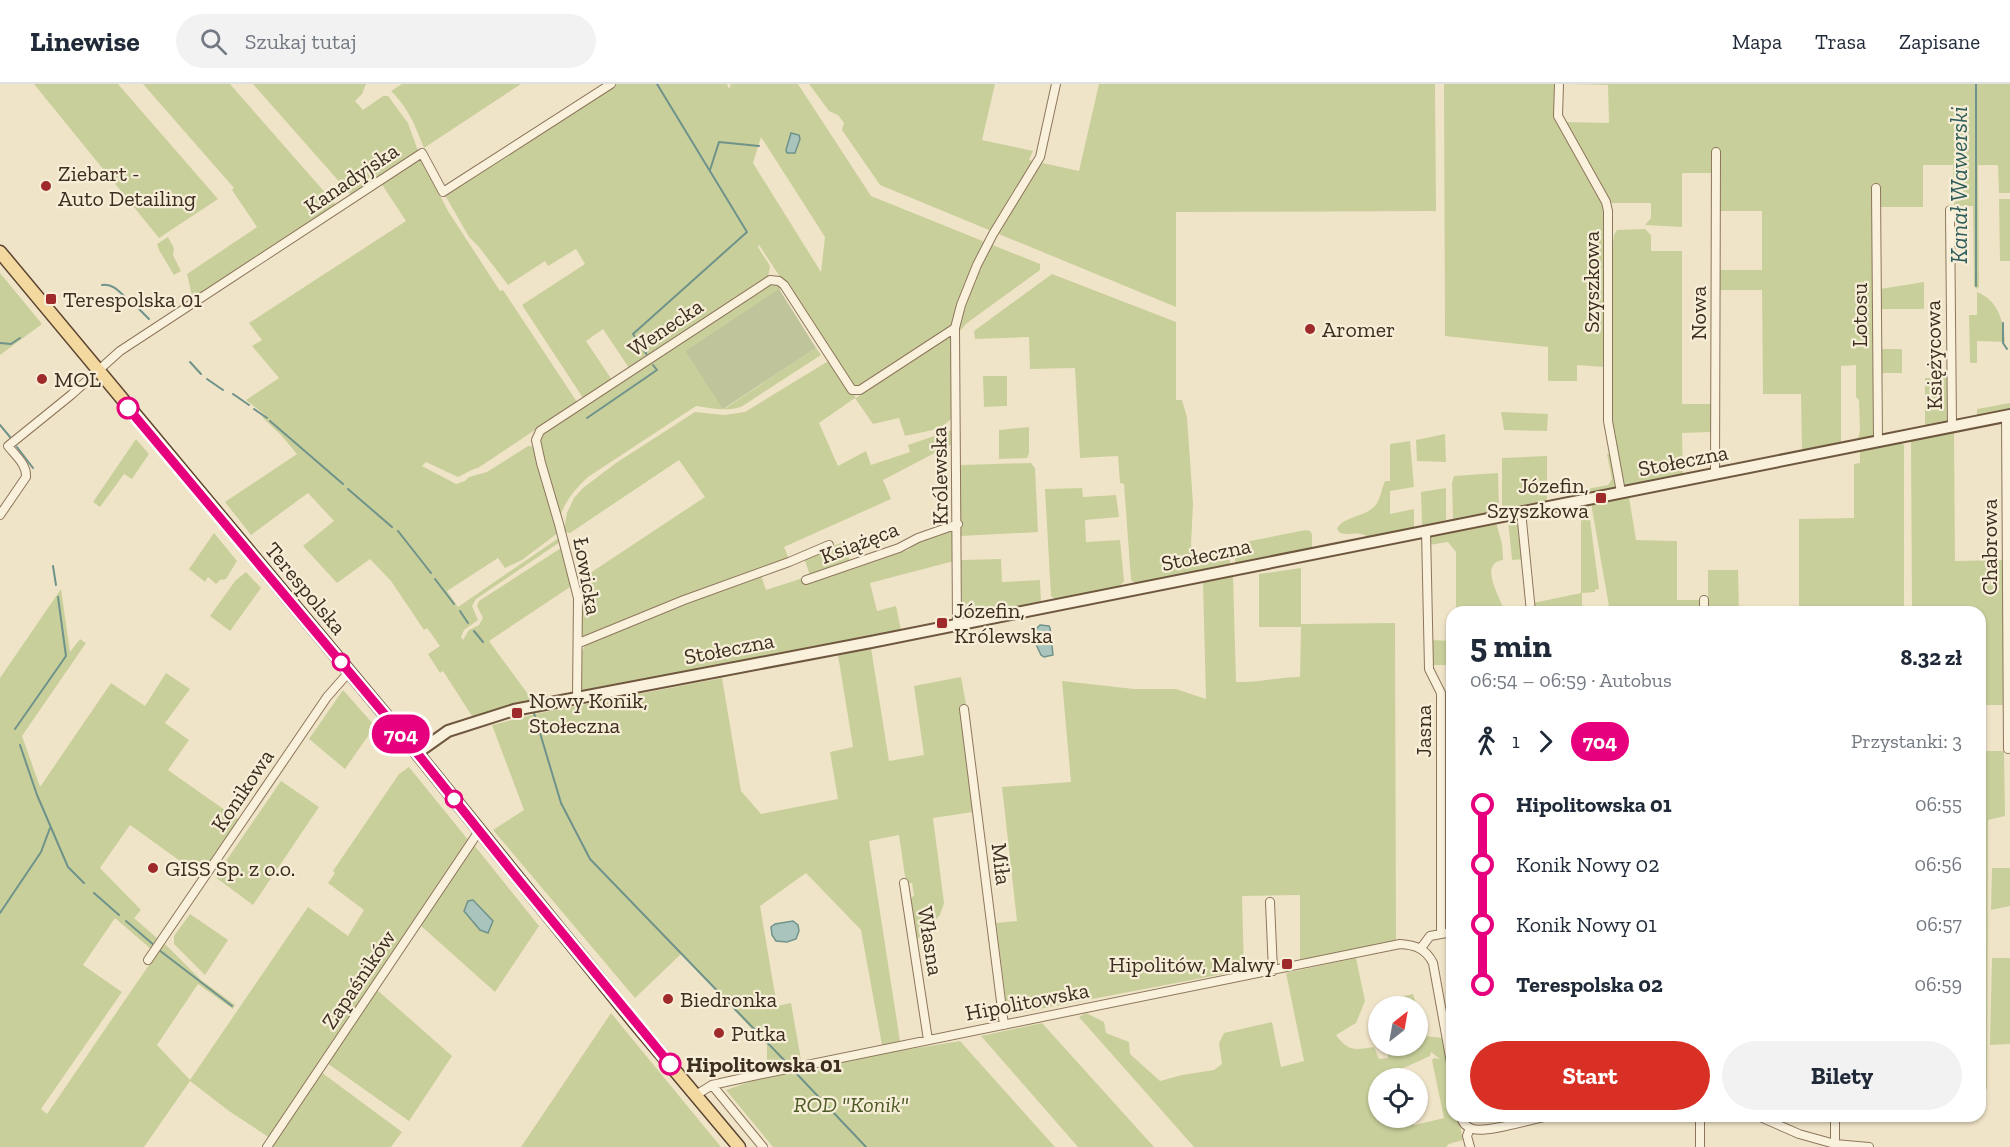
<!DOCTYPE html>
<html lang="pl">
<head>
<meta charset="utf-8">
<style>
	body { margin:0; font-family:"Zilla Slab",serif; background:#f2f2f3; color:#1f2937; height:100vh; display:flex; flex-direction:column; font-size:22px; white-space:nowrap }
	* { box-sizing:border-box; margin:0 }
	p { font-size:20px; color:#747a83 }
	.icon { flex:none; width:33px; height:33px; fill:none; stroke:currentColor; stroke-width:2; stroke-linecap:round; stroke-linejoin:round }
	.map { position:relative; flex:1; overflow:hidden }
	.sheet { position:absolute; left:1446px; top:522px; width:540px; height:516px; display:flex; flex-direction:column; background:#fff; border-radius:18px; box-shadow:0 2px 4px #0004 }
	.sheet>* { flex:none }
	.badge { padding:0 12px; border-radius:20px; font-size:21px; line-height:39px }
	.needle { width:39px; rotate:31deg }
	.controls { position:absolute; left:1368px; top:912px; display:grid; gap:12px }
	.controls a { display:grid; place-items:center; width:60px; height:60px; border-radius:50%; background:#fff; box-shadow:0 2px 4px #0004; font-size:30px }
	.map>.badge { position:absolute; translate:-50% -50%; box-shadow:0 0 0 3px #fff }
	.legs { display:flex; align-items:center; gap:9px; height:66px; padding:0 24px; font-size:20px }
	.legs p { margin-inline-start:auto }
	.headline { display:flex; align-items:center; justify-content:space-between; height:102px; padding:0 24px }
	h1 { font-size:33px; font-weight:800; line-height:45px }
	.action { display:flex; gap:12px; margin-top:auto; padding:12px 24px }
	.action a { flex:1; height:69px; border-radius:36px; background:#d93025; color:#fff; font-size:24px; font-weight:800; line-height:69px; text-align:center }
	.action a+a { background:#f2f2f3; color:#1f2937 }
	ul { padding:0 24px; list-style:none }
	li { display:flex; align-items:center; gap:21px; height:60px; font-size:22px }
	li i { display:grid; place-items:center; width:9px; height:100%; margin:0 8px; background:currentColor }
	li i::after { content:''; width:15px; height:15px; margin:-8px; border:4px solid; border-radius:50%; background:#fff }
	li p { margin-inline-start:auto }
	li:first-child i { background:linear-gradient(#0000 50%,currentColor 0) }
	li:last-child i { background:linear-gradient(currentColor 50%,#0000 0) }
	header { display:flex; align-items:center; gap:36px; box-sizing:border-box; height:84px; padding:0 30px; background:#fff; border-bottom:2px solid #e0e1e3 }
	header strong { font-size:28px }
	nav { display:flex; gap:33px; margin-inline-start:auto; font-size:21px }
	.search { width:420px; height:54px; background:#f2f2f3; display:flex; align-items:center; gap:15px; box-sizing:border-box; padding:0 21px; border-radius:33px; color:#747a83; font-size:22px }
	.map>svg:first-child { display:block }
</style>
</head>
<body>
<header>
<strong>Linewise</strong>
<div class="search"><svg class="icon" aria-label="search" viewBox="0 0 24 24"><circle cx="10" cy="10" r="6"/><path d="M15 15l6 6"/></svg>Szukaj tutaj</div>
<nav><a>Mapa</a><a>Trasa</a><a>Zapisane</a></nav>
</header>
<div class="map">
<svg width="2010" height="1063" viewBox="0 0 2010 1063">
	<rect width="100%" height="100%" fill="#f0e4c8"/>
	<path fill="#c9cf9b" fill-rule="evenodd" d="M34 0H118L218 115 159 154Z
		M143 0H230L336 121 193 216 187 190 257 143 232 106 234 104Z
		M253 0H366L362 10 355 17 363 26 383 12H388L408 39 418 67 351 111Z
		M402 0H521L424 64C415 41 409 25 391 7Z
		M616 0H727L729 5 731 0H798L871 112 1040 180V186L967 239 959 248V240L854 305 759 161 758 163 770 182 768 193 629 284 603 245 586 257 612 296 583 314 522 221 585 180 576 165 548 182 545 177 508 201 479 163 469 153 445 111ZM761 53 825 153 821 188 753 79Z
		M809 0H995L982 56 1033 67 1029 76 1079 87 1099 0H1435L1436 127 1176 128V223L880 101 842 46 844 39 838 31 829 27Z
		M1444 0H1557L1556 32 1606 121 1605 283 1577 281V297H1548V263L1445 252Z
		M1571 0H2010V109H1999L1998 81H1978L1979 203 1977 205 1974 202 1973 122H1954L1953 81H1923V123H1879L1875 253 1872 264 1875 277V353L1857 357 1860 348 1859 316 1856 313V281L1841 282V360L1802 367 1801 310H1763L1762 206H1719V186H1762V127H1719L1720 67 1712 68V89H1682V143L1645 141 1651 134V119H1611L1565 38 1609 39 1608 1Z
		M421 74 448 127 500 207 503 206 577 318 478 384C470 385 466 390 458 393L426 378 422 382 456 400 465 397 469 393 487 388 528 362H531L536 366 559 448 522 476 505 484 498 474 447 507 458 523 560 453V458L476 515 472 522 478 536 464 546 461 553 463 556 469 546 479 541 483 534 477 522 479 517 561 464 564 465 573 501 489 557 533 617 472 632 443 587 440 589 428 570 440 562 427 544 424 546 391 497 370 475 337 499 303 462 334 437 308 409 251 451 225 418 297 370 281 351 262 333 265 331 246 316 279 294 252 262 262 256 249 239 406 137 381 99Z
		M1999 115H2010V177H2000Z
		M1645 145 1651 151V167H1682V320H1711V348L1682 349 1683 391 1625 402 1612 349V167L1614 151 1617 146Z
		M168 153 174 164 173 171 181 187 174 191 159 166 157 160Z
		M0 189 42 240 0 271Z
		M1052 190 1176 238V316H1182L1187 333 1193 420 1191 461 1192 468 1196 473 1230 466V480L1135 499 1131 496 1124 400 1120 399 1118 372 1080 374 1075 284 1030 285 1029 253 975 255 974 247Z
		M774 197 784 203 685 267 724 325 816 264 821 271 741 323C726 328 711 324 696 322L588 393C575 405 566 416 560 432L539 358 542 348Z
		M1924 198V225H1880V205Z
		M1977 208C1998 216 2004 238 2005 258L1977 257V279H1970L1969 231H1977Z
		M951 251 953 332C944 347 921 348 905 352L899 334 873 340 855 314 819 339 838 382 866 367 871 381 910 368 908 361 952 346V360L883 396 891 415 784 463 789 475 585 555 582 552 580 505 578 497 705 413 679 376 570 449 565 448 564 446 567 429 574 414 583 404 616 379 695 328 724 331 745 328 830 276 856 314 923 268Z
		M1880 265H1902V289H1880Z
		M983 292H1007V322L984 323Z
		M1925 294H1947V339L1925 343Z
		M2010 319V327L1977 333V325Z
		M1501 328 1548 330 1547 347 1504 346Z
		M1029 343V369L1027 374 999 375V346Z
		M1954 348 1955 477 2003 476 2004 621H1980V528H1912L1911 357Z
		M1445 350 1446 378 1417 377 1416 356Z
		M136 355 149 370 132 395 124 390 100 423 93 418Z
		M1410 357 1414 403 1390 407V430L1414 425V444L1369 453C1356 446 1352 452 1340 449L1337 445C1342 433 1364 433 1374 423 1381 416 1381 405 1385 397H1390V360Z
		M1901 359 1904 361V528H1799V435L1854 434V380L1860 379V367Z
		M1607 370H1610L1617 403 1577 411 1576 407 1608 401 1612 395Z
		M1547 372V416L1502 425V374Z
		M1031 379 1035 384 1038 448 961 452V381Z
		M1498 389 1499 426 1453 435 1452 399 1454 392Z
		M1082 404 1083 413 1116 411 1119 433 1085 436 1086 458 1120 456 1124 497 1120 502 1055 515 1051 512 1045 405Z
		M1446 404V436L1422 442 1421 408Z
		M1629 413 1636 456 1677 457V516H1701V528H1610L1591 419Z
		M1588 420 1599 505 1595 506V508L1582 509V528H1534L1533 519 1581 509V422Z
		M1520 434 1524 475 1512 476 1508 436Z
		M1496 438 1502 460 1503 476C1477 480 1502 514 1504 528H1456V468L1448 458 1429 461V452Z
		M953 446 954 477 870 499 877 527 896 522 901 546 582 607V568L585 561 761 491 766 506 803 494 805 501 908 466 916 459Z
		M1306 446 1310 447 1312 450V464L1235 479 1236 466 1245 458Z
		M214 449 237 477 226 495 220 496 216 500 208 493 205 498 189 485Z
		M843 458 850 477 810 491 804 474Z
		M1001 475 1002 498 1040 496 1041 518 962 533 961 476Z
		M1301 484V540L1395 539 1396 857 1300 876V811L1242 812 1244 886 1008 931 996 839 1017 837 1002 703 1071 698 1062 597 1134 605H1176L1206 615 1203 498 1233 491 1236 598C1258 599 1278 593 1300 593L1301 543H1259V490Z
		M1738 486 1739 528H1708V486Z
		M246 488 261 504 230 547 210 532 235 497Z
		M61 505 70 568 80 555 86 559 22 652 40 703 111 599 145 622 166 589 190 605 165 639 189 656 168 686 239 736 201 792 130 741 100 784 141 826 134 834 158 855 151 865 115 834 83 881 122 908 41 1025 47 1030 164 859 201 896 235 921 233 925 198 900 157 961 190 996 308 823 348 852 364 826 328 799 335 789 333 787 399 690 409 683 469 757 270 1054 229 1027 190 997 144 1063H0V594Z
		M1432 556 1452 557V581H1433Z
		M871 564 889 677 924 671 914 602 961 593 966 620 960 621 973 728 933 734 944 819 940 831 915 858 909 818 914 811 912 799H906L899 751 869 757 900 957 882 961 861 846 806 789 760 822 777 922 791 919 801 976 800 978 767 985V961L681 870 635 914 493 746 524 726 492 641 540 629 722 594 741 707 761 730 838 715 830 668 853 663 838 571Z
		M343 606 375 642 345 685 309 655Z
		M1980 667H2004L2005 732 1988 736 1987 1005 1980 1006Z
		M281 697 319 723 253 821 215 793Z
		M474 761 539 842 495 908 420 841ZM470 816 475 817 493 837 482 847 464 827Z
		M1992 784H2010V822L1991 826Z
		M190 830 228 856 205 891 174 860V852Z
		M1356 874 1365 917 1356 939 1336 951C1349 968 1354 966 1374 963L1379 975 1388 974V962H1418V924L1426 952 1443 954 1452 999V1032H1458L1463 1056 1449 1060 1446 1063H1194L1079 933 1086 929 1104 938 1106 949 1129 958 1130 970 1160 997 1182 991 1214 986 1222 980 1219 959 1224 949 1272 938 1281 983 1304 977 1286 889ZM1431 968 1440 975 1434 974 1432 976 1444 1034 1415 1041 1407 1037 1406 1034H1378V994H1396L1399 986 1430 972Z
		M1992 874H2010V960L1990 961Z
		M376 905 452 972 409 1037 327 979Z
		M1413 910 1417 922H1401L1399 913Z
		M611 929 721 1063H521Z
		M1042 939 1154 1063H1078L981 952Z
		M960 957 1055 1063H773L726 1006 755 996 815 984 817 986H820L819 983 867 972Z
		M321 988 402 1048 391 1063H270Z"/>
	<path fill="#bfc49a" d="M779 205 816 264 723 325 685 267Z"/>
	<path fill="#a9c4bc" stroke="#6f938a" stroke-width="1.5" d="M791 49 799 51 800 55 795 69H787L786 66Z
		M1040 541 1049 542 1050 544 1053 571 1044 573 1041 571 1035 558V546Z
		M473 816 493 837 488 849 480 846 464 827 468 817Z
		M793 837 798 841 799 847 796 855 787 858 776 857 772 851 771 843 775 840Z"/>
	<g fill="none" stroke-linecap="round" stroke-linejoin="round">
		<path stroke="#6f938a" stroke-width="2" d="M1976 0V202
			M710 86 719 58 759 62
			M102 201C112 199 119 207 126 214
			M137 223 149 235
			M2003 239V259L2007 265
			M0 259 11 260 20 254
			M649 274 633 250 747 148 657 0
			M190 278 201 290
			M207 295 223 306
			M233 310 249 321
			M254 325 267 334
			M587 334 657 286 653 281
			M270 337 343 400
			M0 341 10 353
			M17 363 33 384
			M348 405 392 443
			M398 447 431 489
			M53 482 56 501
			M435 495 454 520
			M460 527 468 539
			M474 547 483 558
			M534 629 561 719 590 775 786 978
			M15 645 66 572 58 513
			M20 661 37 711 68 783 84 799
			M94 809 119 831
			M0 829 41 768 50 744
			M126 837 155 862
			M159 866 232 922
			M795 988 866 1063"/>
		<g stroke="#8d765c" stroke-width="10">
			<path id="street" d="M1559 0 1558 32 1606 118 1608 127V337L1621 408
				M1876 104 1878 358
				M1950 126 1952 343
				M2006 332 2008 665
				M1715 390 1716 68
				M1521 427 1531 528
				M0 431 26 393C27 381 16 372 8 362L71 311 120 267 422 69 443 108 611 0
				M1426 447 1429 585 1441 609V850
				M806 496 899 464 918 454 958 440
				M1704 516V528
				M957 540 955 244 961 221 977 181 993 150 1040 73 1056 0
				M579 559 684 516 789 478 829 461
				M577 614 578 514 559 440 541 379 536 356 540 347 770 196 779 197 784 201 852 306H860L955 244
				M964 625 1004 941
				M904 799 928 956
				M1270 818 1273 887
				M1421 864 1430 852 1452 848
				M148 876 327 613 349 588
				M712 1001 763 1063
				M696 1011 712 1001 748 993 1400 860C1416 861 1426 865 1433 879L1452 984
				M1461 1032C1462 1039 1466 1043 1473 1045 1487 1049 1532 1035 1549 1032
				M1758 1032 1799 1050 1835 1060 1869 1063
				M267 1063 479 747
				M1470 1063 1467 1052 1470 1044
				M1700 1063V1032
				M1835 1063V1032"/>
		</g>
		<g stroke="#6f573f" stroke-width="14">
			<path id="secondary" d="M417 669 448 647 514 626 871 558 2010 331"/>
		</g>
		<g stroke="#5b4430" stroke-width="15">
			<path id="primary" d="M0 168 417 669 635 939 739 1063"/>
		</g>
		<use href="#street" stroke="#faf1dc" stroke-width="8"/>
		<use href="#secondary" stroke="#faf1dc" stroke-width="10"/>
		<use href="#primary" stroke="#f3d9a0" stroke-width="12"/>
	</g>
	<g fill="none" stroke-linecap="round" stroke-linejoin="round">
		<g stroke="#fff" stroke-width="14">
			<path id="line-1" d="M128 324 417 669 518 795 670 980"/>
		</g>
		<use href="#line-1" stroke="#e6007e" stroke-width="9"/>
	</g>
	<g fill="#9e2a2b" stroke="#f7eed8" stroke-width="2">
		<circle cx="46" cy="102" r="6"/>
		<rect x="45" y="209" width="12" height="12" rx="3"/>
		<circle cx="1310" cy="245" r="6"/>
		<circle cx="42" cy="295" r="6"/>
		<rect x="1595" y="408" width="12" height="12" rx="3"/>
		<rect x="936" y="533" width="12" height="12" rx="3"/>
		<rect x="511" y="623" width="12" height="12" rx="3"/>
		<circle cx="153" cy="784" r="6"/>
		<rect x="1281" y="874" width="12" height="12" rx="3"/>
		<circle cx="668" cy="915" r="6"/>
		<circle cx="719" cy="949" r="6"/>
	</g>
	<g fill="#fff" stroke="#e6007e" stroke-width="3">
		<circle cx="128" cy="324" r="10"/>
		<circle cx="341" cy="578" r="8"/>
		<circle cx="454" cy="715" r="8"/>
		<circle cx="670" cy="980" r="10"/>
	</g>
	<g text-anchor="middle" stroke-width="4.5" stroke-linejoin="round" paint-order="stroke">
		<g font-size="22" fill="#3d2e20" stroke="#f7eed8" text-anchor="start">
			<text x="58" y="97">Ziebart -<tspan x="58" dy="25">Auto Detailing</tspan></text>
			<text x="63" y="223">Terespolska 01</text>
			<text x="1322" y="253">Aromer</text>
			<text x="54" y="303">MOL</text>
			<text x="1589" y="409" text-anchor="end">Józefin,<tspan x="1589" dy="25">Szyszkowa</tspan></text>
			<text x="954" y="534">Józefin,<tspan x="954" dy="25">Królewska</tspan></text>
			<text x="529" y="624">Nowy Konik,<tspan x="529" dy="25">Stołeczna</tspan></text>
			<text x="165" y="792">GISS Sp. z o.o.</text>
			<text x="1275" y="888" text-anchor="end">Hipolitów, Malwy</text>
			<text x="680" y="923">Biedronka</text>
			<text x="731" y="957">Putka</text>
		</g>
		<g font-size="22" fill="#3d2e20" stroke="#f7eed8">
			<text transform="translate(351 94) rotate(-34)" y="8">Kanadyjska</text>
			<text transform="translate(1591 198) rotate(-90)" y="8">Szyszkowa</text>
			<text transform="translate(1698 229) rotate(-90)" y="8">Nowa</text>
			<text transform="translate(1859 231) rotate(-90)" y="8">Lotosu</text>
			<text transform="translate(665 243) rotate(-34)" y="8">Wenecka</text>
			<text transform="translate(1933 271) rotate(-91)" y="8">Księżycowa</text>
			<text transform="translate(1683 376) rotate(-11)" y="8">Stołeczna</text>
			<text transform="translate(939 392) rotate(-91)" y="8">Królewska</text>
			<text transform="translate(859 458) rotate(-21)" y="8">Książęca</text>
			<text transform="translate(1989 463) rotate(-90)" y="8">Chabrowa</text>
			<text transform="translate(1206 470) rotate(-12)" y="8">Stołeczna</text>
			<text transform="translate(588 492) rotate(80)" y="8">Łowicka</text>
			<text transform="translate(306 504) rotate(50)" y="8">Terespolska</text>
			<text transform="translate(729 564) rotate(-11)" y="8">Stołeczna</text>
			<text transform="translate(1423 647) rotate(-90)" y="8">Jasna</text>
			<text transform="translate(242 706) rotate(-56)" y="8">Konikowa</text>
			<text transform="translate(1002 780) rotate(83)" y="8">Miła</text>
			<text transform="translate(931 857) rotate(81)" y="8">Własna</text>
			<text transform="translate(358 895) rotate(-56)" y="8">Zapaśników</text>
			<text transform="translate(1027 917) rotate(-11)" y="8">Hipolitowska</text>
		</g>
		<g font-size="22" font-weight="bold" fill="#3d2e20" stroke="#f7eed8" text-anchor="start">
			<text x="686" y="988">Hipolitowska 01</text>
		</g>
		<g font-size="22" font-style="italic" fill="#4d5a26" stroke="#f7eed8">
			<text x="851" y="1028">ROD "Konik"</text>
		</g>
		<g font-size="24" font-style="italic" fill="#2f5d5a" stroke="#f7eed8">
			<text transform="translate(1959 101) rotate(-90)" y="8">Kanał Wawerski</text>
		</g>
	</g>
</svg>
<div class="controls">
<a><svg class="needle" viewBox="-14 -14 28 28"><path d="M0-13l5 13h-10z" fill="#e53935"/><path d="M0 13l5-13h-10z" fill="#747a83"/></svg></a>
<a><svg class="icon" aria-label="locate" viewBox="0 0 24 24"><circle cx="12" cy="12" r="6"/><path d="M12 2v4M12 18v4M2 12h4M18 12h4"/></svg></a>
</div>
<b class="badge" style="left:401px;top:650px;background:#e6007e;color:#fff">704</b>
<section class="sheet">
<div class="headline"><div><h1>5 min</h1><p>06:54 – 06:59 · Autobus</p></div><b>8.32 zł</b></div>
<div class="legs"><svg class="icon" aria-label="walk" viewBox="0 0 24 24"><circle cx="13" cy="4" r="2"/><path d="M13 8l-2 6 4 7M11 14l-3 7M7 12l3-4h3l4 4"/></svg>1<svg class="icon" aria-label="forward" viewBox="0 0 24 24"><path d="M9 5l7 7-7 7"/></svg><b class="badge" style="background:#e6007e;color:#fff">704</b><p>Przystanki: 3</p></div>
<ul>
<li><i style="color:#e6007e"></i><b>Hipolitowska 01</b><p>06:55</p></li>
<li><i style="color:#e6007e"></i><span>Konik Nowy 02</span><p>06:56</p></li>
<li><i style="color:#e6007e"></i><span>Konik Nowy 01</span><p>06:57</p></li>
<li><i style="color:#e6007e"></i><b>Terespolska 02</b><p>06:59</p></li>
</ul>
<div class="action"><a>Start</a><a>Bilety</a></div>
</section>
</div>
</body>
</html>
